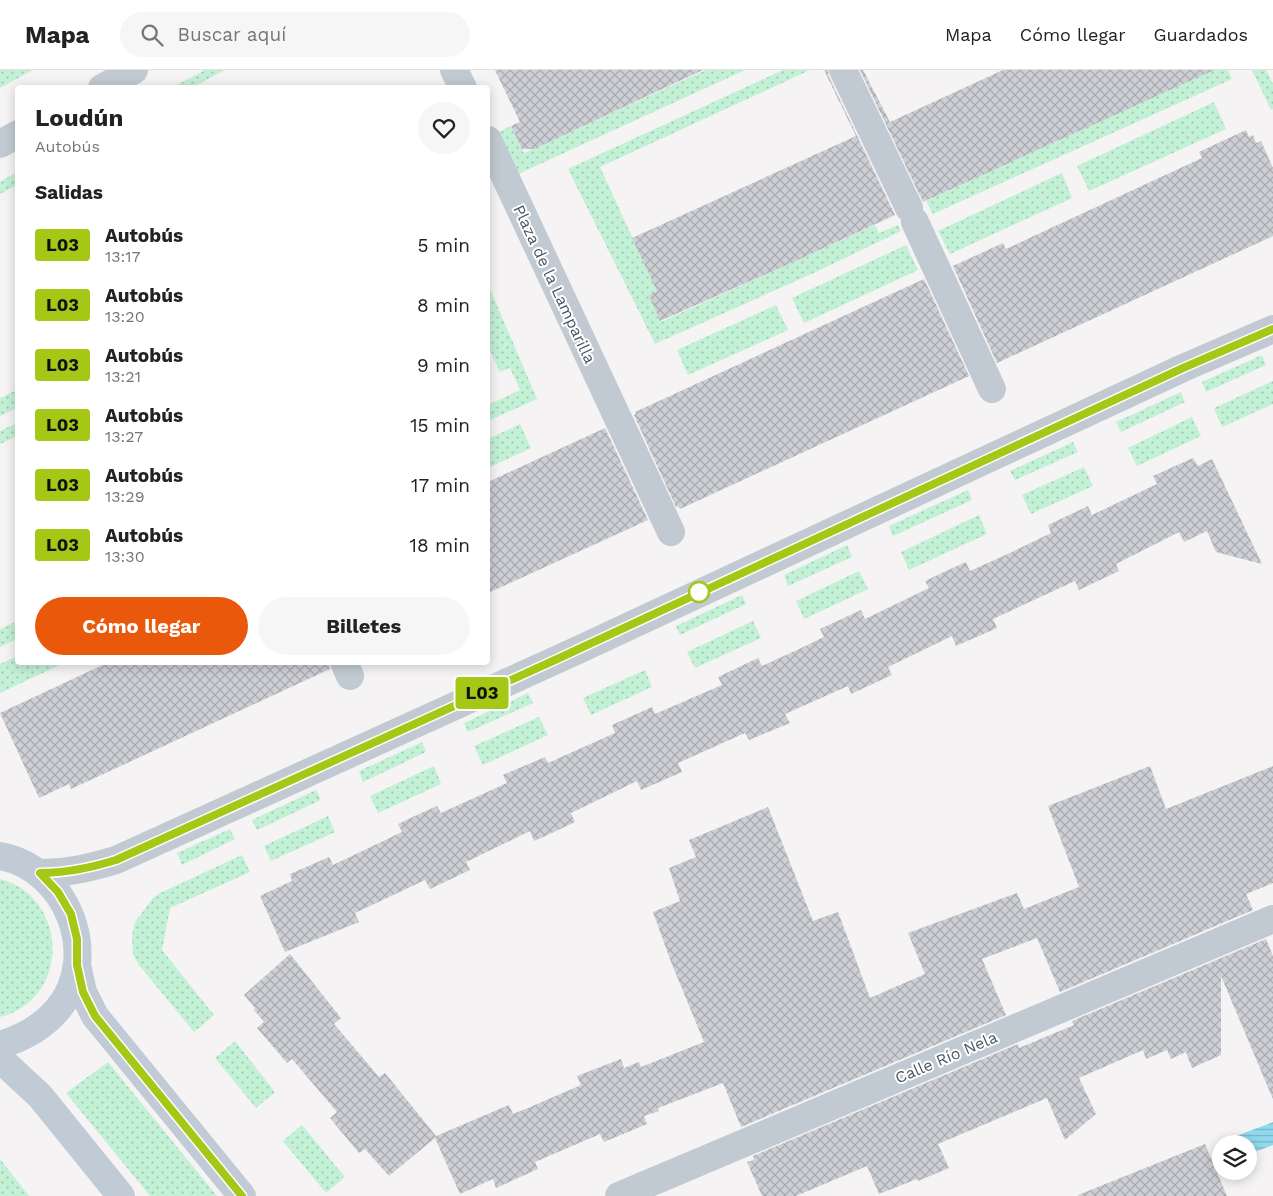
<!DOCTYPE html>
<html lang="es">
<head>
<meta charset="utf-8">
<style>
	body { margin:0; font-family:"Work Sans",sans-serif; background:#f6f6f6; color:#222; height:100vh; display:flex; flex-direction:column; font-size:19px; white-space:nowrap }
	* { box-sizing:border-box; margin:0 }
	p { font-size:16px; color:#767676 }
	.icon { flex:none; width:28px; height:28px; fill:none; stroke:currentColor; stroke-width:2; stroke-linecap:round; stroke-linejoin:round }
	.map { position:relative; flex:1; overflow:hidden }
	.sheet { position:absolute; left:15px; top:15px; width:475px; height:580px; display:flex; flex-direction:column; background:#fff; border-radius:5px; box-shadow:0 2px 12px #0003 }
	.sheet>* { flex:none }
	.badge { padding:0 10px; border-radius:4px; font-size:18px; line-height:32px }
	.fabs { position:absolute; left:1212px; top:1065px; display:grid; gap:10px }
	.fabs a { display:grid; place-items:center; width:45px; height:45px; border-radius:50%; background:#fff; box-shadow:0 2px 12px #0003; font-size:25px }
	.map>.badge { position:absolute; translate:-50% -50%; box-shadow:0 0 0 2px #fff }
	h2 { padding:0 20px; font-size:19px; line-height:45px }
	.round { display:grid; place-items:center; flex:none; width:52px; height:52px; border-radius:26px; background:#f6f6f6 }
	.head { display:flex; align-items:center; justify-content:space-between; height:85px; padding:0 20px }
	h1 { font-size:24px; font-weight:700; line-height:38px }
	.button { display:flex; gap:10px; margin-top:auto; padding:10px 20px }
	.button a { flex:1; height:58px; border-radius:30px; background:#ea580c; color:#fff; font-size:20px; font-weight:700; line-height:58px; text-align:center }
	.button a+a { background:#f6f6f6; color:#222 }
	ul { padding:0; list-style:none }
	li { display:flex; align-items:center; gap:15px; height:60px; padding:0 20px }
	li div { flex:1 }
	li b { display:block; font-size:19px }
	li em { font-style:normal }
	li .badge { min-width:55px; font-weight:700; text-align:center }
	header { display:flex; align-items:center; gap:30px; box-sizing:border-box; height:70px; padding:0 25px; background:#fff; border-bottom:1px solid #e0e0e0 }
	header strong { font-size:24px }
	nav { display:flex; gap:28px; margin-inline-start:auto; font-size:18px }
	.search { width:350px; height:45px; background:#f6f6f6; display:flex; align-items:center; gap:12px; box-sizing:border-box; padding:0 18px; border-radius:28px; color:#767676; font-size:19px }
	.map>svg:first-child { display:block }
</style>
</head>
<body>
<header>
<strong>Mapa</strong>
<div class="search"><svg class="icon" aria-label="search" viewBox="0 0 24 24"><circle cx="10" cy="10" r="6"/><path d="M15 15l6 6"/></svg>Buscar aquí</div>
<nav><a>Mapa</a><a>Cómo llegar</a><a>Guardados</a></nav>
</header>
<div class="map">
<svg width="1273" height="1126" viewBox="0 0 1273 1126">
	<defs>
		<pattern id="green-dots" width="8" height="8" patternUnits="userSpaceOnUse" patternTransform="scale(1.25)"><rect width="8" height="8" fill="#c3f1d5"/><path d="M2 2h.1M6 6h.1" fill="none" stroke="#a0c6b0" stroke-width="1.8" stroke-linecap="round"/></pattern>
		<pattern id="water-rules" width="6" height="5" patternUnits="userSpaceOnUse" patternTransform="scale(1.25)"><rect width="6" height="5" fill="#90daee"/><path d="M0 2.5h6" fill="none" stroke="#78b4c4"/></pattern>
		<pattern id="building-cross-hatch" width="8" height="8" patternUnits="userSpaceOnUse" patternTransform="scale(1.25)"><rect width="8" height="8" fill="#cdcfd5"/><path d="M0 0l8 8M0 8l8-8" fill="none" stroke="#a8abb0"/></pattern>
	</defs>
	<rect width="100%" height="100%" fill="#f5f3f3"/>
	<path fill="url(#green-dots)" d="M0 0H33L0 18Z
		M205 0H225L193 17H173Z
		M706 0H745L516 105 496 63 511 56 524 83Z
		M783 0H810L600 97 657 221 649 225 661 252 875 155 879 163 898 155 901 161 818 201 655 274 568 99Z
		M1212 0H1228L1232 9 933 144 926 131Z
		M1252 0H1266L1273 14V39L1271 40Z
		M1214 32 1226 59 1089 121 1077 96Z
		M17 102V115L0 124V112Z
		M1062 103 1072 128 950 184 938 161Z
		M906 175 918 200 804 253 792 228Z
		M488 214 537 329 488 351V335L520 320 510 298 500 302 488 276Z
		M776 235 788 260 688 305 677 280Z
		M1262 285 1266 295 1206 322 1202 312Z
		M1273 311V334L1222 357 1214 338Z
		M17 320V338L0 346V328Z
		M1181 322 1185 332 1121 362 1116 352Z
		M1192 347 1201 366 1137 396 1128 378Z
		M17 353V366L0 374V361Z
		M520 354 531 378 488 398V369Z
		M1073 372 1078 382 1015 410 1010 401Z
		M1084 397 1093 416 1031 444 1022 425Z
		M968 420 972 430 893 466 889 456Z
		M979 445 987 464 909 500 901 482Z
		M847 475 852 487 788 516 784 505Z
		M859 501 868 519 804 549 796 531Z
		M742 525 746 534 680 565 676 556Z
		M17 551V569L0 577V559Z
		M753 551 761 568 695 598 687 582Z
		M17 586 18 592 64 593 0 623V594Z
		M645 600 652 617 591 645 583 628Z
		M528 623 533 633 468 662 464 653Z
		M539 647 548 665 483 695 474 676Z
		M422 672 426 682 363 712 359 701Z
		M434 696 441 714 378 743 370 726Z
		M316 720 321 730 257 760 252 750Z
		M328 746 335 762 271 791 264 776Z
		M230 759 235 769 182 795 177 783Z
		M242 785 250 802 170 838 162 880 214 945 194 962 139 895 133 885 132 865 135 852 153 828 158 824Z
		M0 809C69 827 71 929 0 947Z
		M235 971 275 1022 256 1038 215 988Z
		M108 992 217 1126H150L66 1023Z
		M302 1055 345 1107 326 1123 283 1071Z
		M0 1089 29 1126H0Z"/>
	<path fill="url(#water-rules)" d="M1273 1052V1075L1249 1084V1074H1233L1231 1068Z"/>
	<path fill="url(#building-cross-hatch)" d="M495 0H703L534 79H522L511 56 520 52Z
		M824 0H828L829 7 895 145 798 190 660 251 649 225 657 221 632 168 856 66Z
		M860 0H863L890 52 1003 0H1214L923 132Z
		M1246 60 1249 67 1253 65 1256 73 1261 71 1273 98V166L997 293 953 196 1003 173 1006 179 1202 88 1199 82Z
		M924 209 969 306 680 439 678 436 676 437 634 345 636 344 635 342Z
		M605 358 648 450 488 523V412Z
		M1193 388 1198 396 1212 389 1262 494 1216 482 1207 461 1184 472 1179 462 1116 494 1119 501 1079 520 1075 511 993 549 997 558 956 576 952 566 888 597 892 605 851 624 848 616 785 644 790 653 749 670 745 663 678 693 682 702 641 720 637 711 571 743 575 752 554 762 534 771 530 761 466 792 470 800 430 819 425 810 355 843 359 852 285 882 260 826 292 811 290 804 329 787 333 795 402 762 398 754 419 744 437 736 441 743 507 713 503 705 545 687 548 693 615 663 612 655 652 637 655 644 722 615 718 607 758 588 762 596 797 580 824 567 820 559 861 540 865 549 929 518 925 511 946 501 966 492 970 501 1012 482 1051 463 1048 455 1088 436 1092 445 1157 414 1153 406Z
		M109 592H329L330 599 71 719 69 714 39 728 0 643Z
		M1150 696 1166 739 1273 696V813L1246 824 1253 840 1060 922 1037 868 982 889 1006 945 741 1057 723 1013 658 1038 659 1041 644 1046 647 1054 604 1072 600 1064 535 1092 538 1099 496 1118 493 1109 460 1124 435 1068 389 1106 365 1079 359 1083 330 1048 337 1042 292 989 287 993 257 958 264 952 254 940 255 938 244 925 290 884 341 948 334 954 379 1007 385 1003 436 1066 509 1035 513 1044 528 1038 581 1015 577 1006 621 989 624 998 639 992 641 997 704 972 671 892 653 842 680 831 669 798 696 787 689 770 768 737 813 851 838 842 870 928 925 904 908 863 1017 823 1024 839 1079 817 1048 736Z
		M1266 869 1273 886V1029L1221 906V985L1192 998 1186 982 1171 989 1167 980 1146 989 1143 980 1079 1008 1096 1044 1065 1070 1047 1028 938 1074 949 1098 918 1111 917 1109 879 1124 867 1096 796 1126H762L747 1092 754 1090 753 1086 1018 974 1019 978 1074 955 1072 951Z
		M1205 1074 1227 1126H1078V1125Z"/>
	<g fill="none" stroke-linecap="round" stroke-linejoin="round">
		<path stroke="#c1cad2" stroke-width="28" d="M454 0 463 18
			M843 0 909 138
			M102 18 134 0
			M488 70 671 462
			M0 74 18 64
			M915 152 992 319
			M344 592 350 606
			M40 803C68 803 89 798 116 790L578 580 1183 298 1273 259
			M619 1126 1273 849"/>
		<path stroke="#c1cbd6" stroke-width="28" d="M0 786C67 798 102 886 58 939 42 958 23 968 0 975
			M77 895 83 922 95 946 242 1126
			M0 989 40 1026 121 1126"/>
	</g>
	<g fill="none" stroke-linecap="round" stroke-linejoin="round">
		<g stroke="#fff" stroke-width="11">
			<path id="line" d="M242 1126 95 946 83 922 77 895V869L71 844 58 822 40 803C67 803 90 798 116 790L555 590 1183 298 1273 259"/>
		</g>
		<use href="#line" stroke="#a5c715" stroke-width="8"/>
	</g>
	<circle fill="#fff" stroke="#a5c715" stroke-width="2.5" cx="699" cy="522" r="10"/>
	<g text-anchor="middle" stroke-width="4" stroke-linejoin="round" paint-order="stroke">
		<g font-size="16" fill="#4a5661" stroke="#fff">
			<text transform="translate(555 214) rotate(65)" y="6">Plaza de la Lamparilla</text>
			<text transform="translate(946 987) rotate(-23)" y="6">Calle Río Nela</text>
		</g>
	</g>
</svg>
<div class="fabs">
<a><svg class="icon" aria-label="layers" viewBox="0 0 24 24"><path d="M12 4l9 5-9 5-9-5zM3 14l9 5 9-5"/></svg></a>
</div>
<b class="badge" style="left:482px;top:623px;background:#a5c715;color:#111">L03</b>
<section class="sheet">
<div class="head"><div><h1>Loudún</h1><p>Autobús</p></div><a class="round"><svg class="icon" aria-label="heart" viewBox="0 0 24 24"><path d="M12 20l-8-8c-3-5 5-10 8-4 3-6 11-1 8 4z"/></svg></a></div>
<h2>Salidas</h2>
<ul>
<li><span class="badge" style="background:#a5c715;color:#111">L03</span><div><b>Autobús</b><p>13:17</p></div><em>5 min</em></li>
<li><span class="badge" style="background:#a5c715;color:#111">L03</span><div><b>Autobús</b><p>13:20</p></div><em>8 min</em></li>
<li><span class="badge" style="background:#a5c715;color:#111">L03</span><div><b>Autobús</b><p>13:21</p></div><em>9 min</em></li>
<li><span class="badge" style="background:#a5c715;color:#111">L03</span><div><b>Autobús</b><p>13:27</p></div><em>15 min</em></li>
<li><span class="badge" style="background:#a5c715;color:#111">L03</span><div><b>Autobús</b><p>13:29</p></div><em>17 min</em></li>
<li><span class="badge" style="background:#a5c715;color:#111">L03</span><div><b>Autobús</b><p>13:30</p></div><em>18 min</em></li>
</ul>
<div class="button"><a>Cómo llegar</a><a>Billetes</a></div>
</section>
</div>
</body>
</html>
